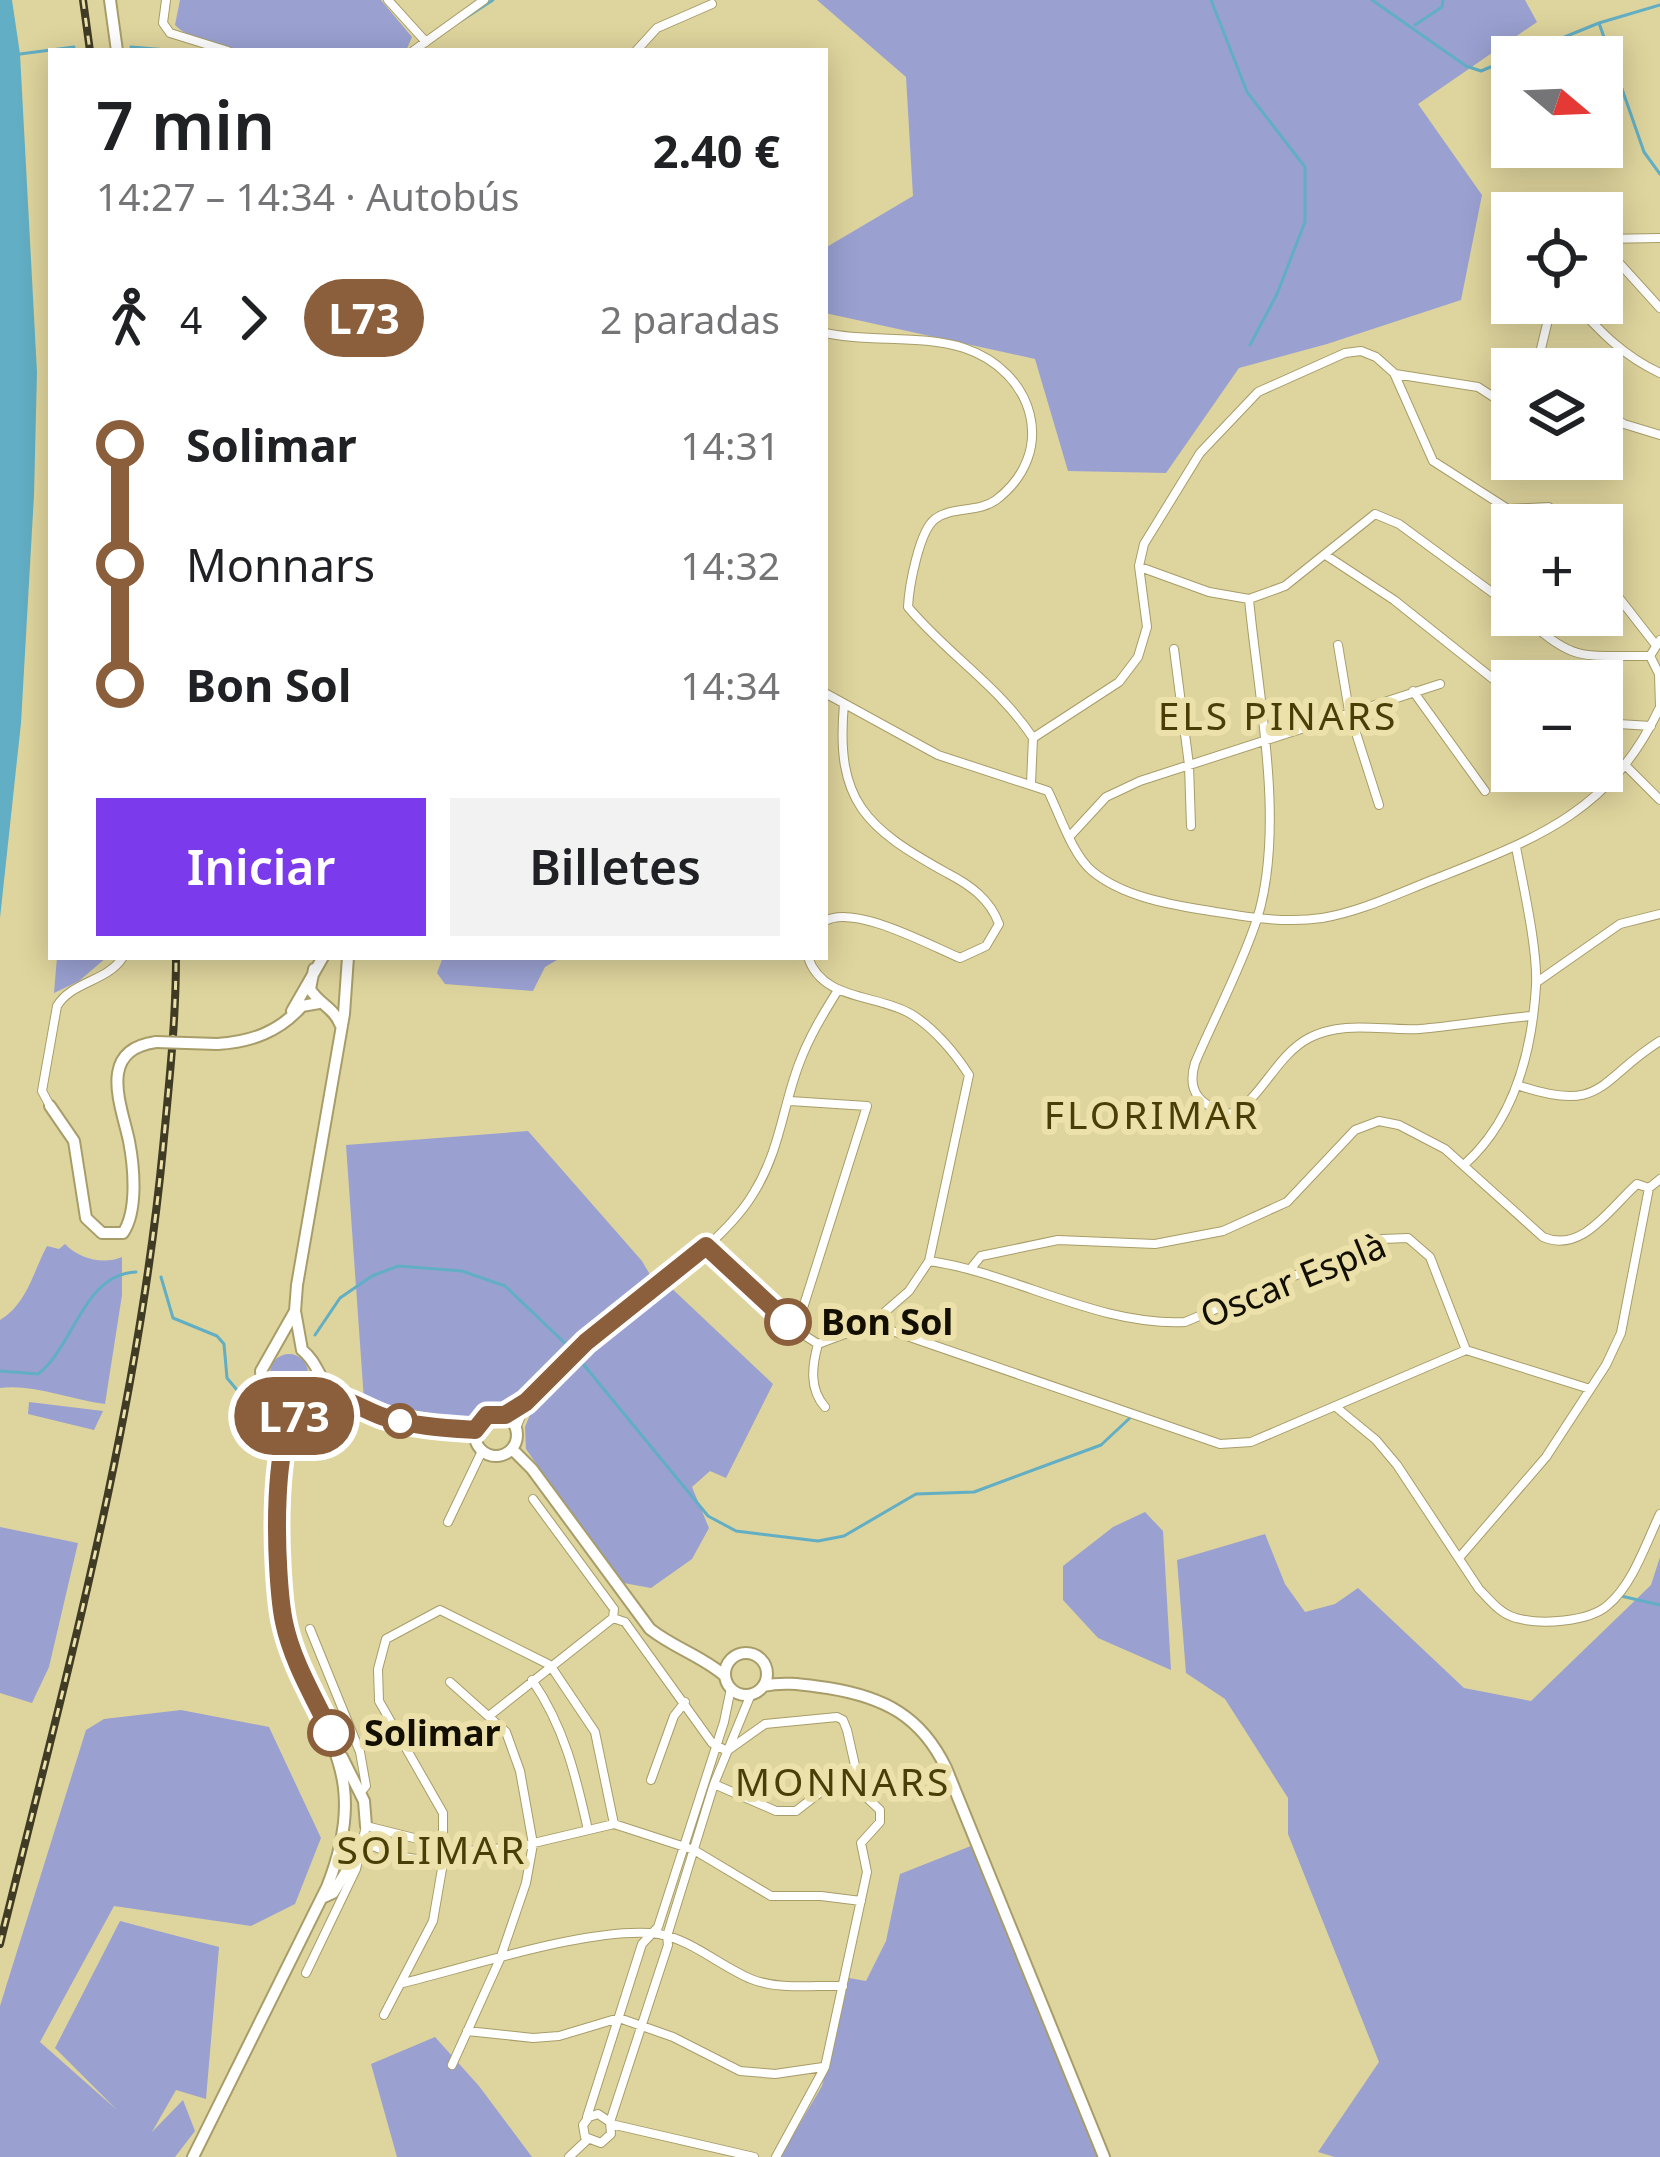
<!DOCTYPE html>
<html lang="es">
<head>
<meta charset="utf-8">
<style>
	body { margin:0; font-family:"Noto Sans",sans-serif; background:#f2f2f2; color:#202124; height:100vh; display:flex; flex-direction:column; font-size:45px; white-space:nowrap }
	* { box-sizing:border-box; margin:0 }
	p { font-size:39px; color:#757577 }
	.icon { flex:none; width:66px; height:66px; fill:none; stroke:currentColor; stroke-width:2; stroke-linecap:round; stroke-linejoin:round }
	.map { position:relative; flex:1; overflow:hidden }
	.side { position:absolute; left:48px; top:48px; width:780px; height:912px; display:flex; flex-direction:column; background:#fff; border-radius:0px; box-shadow:0 6px 30px #0003 }
	.side>* { flex:none }
	.badge { padding:0 24px; border-radius:39px; font-size:42px; line-height:78px }
	.needle { width:78px; rotate:109deg }
	.controls { position:absolute; left:1491px; top:36px; display:grid; gap:24px }
	.controls a { display:grid; place-items:center; width:132px; height:132px; border-radius:0px; background:#fff; box-shadow:0 6px 30px #0003; font-size:60px }
	.map>.badge { position:absolute; translate:-50% -50%; box-shadow:0 0 0 6px #fff }
	.legs { display:flex; align-items:center; gap:18px; height:132px; padding:0 48px; font-size:39px }
	.legs p { margin-inline-start:auto }
	.headline { display:flex; align-items:center; justify-content:space-between; height:204px; padding:0 48px }
	h1 { font-size:66px; font-weight:600; line-height:90px }
	.button { display:flex; gap:24px; margin-top:auto; padding:24px 48px }
	.button a { flex:1; height:138px; border-radius:0px; background:#7c3aed; color:#fff; font-size:48px; font-weight:600; line-height:138px; text-align:center }
	.button a+a { background:#f2f2f2; color:#202124 }
	ul { padding:0 48px; list-style:none }
	li { display:flex; align-items:center; gap:42px; height:120px; font-size:45px }
	li i { display:grid; place-items:center; width:18px; height:100%; margin:0 15px; background:currentColor }
	li i::after { content:''; width:30px; height:30px; margin:-15px; border:9px solid; border-radius:50%; background:#fff }
	li p { margin-inline-start:auto }
	li:first-child i { background:linear-gradient(#0000 50%,currentColor 0) }
	li:last-child i { background:linear-gradient(currentColor 50%,#0000 0) }
	.map>svg:first-child { display:block }
</style>
</head>
<body>
<div class="map">
<svg width="1660" height="2157" viewBox="0 0 1660 2157">
	<rect width="100%" height="100%" fill="#ded49d"/>
	<path fill="#9aa1d1" d="M180 0H381L412 37 406 51C351 51 213 64 175 25Z
		M817 0H1525L1537 22 1418 104 1482 195 1461 300 1327 344 1239 368 1166 473 1068 471 1035 359 825 313V248L913 196 906 77Z
		M57 957H107L79 981 54 993Z
		M443 957H562L545 967 533 991 445 984 437 973Z
		M528 1131 642 1261 652 1278 585 1333 510 1405 485 1408 462 1420 364 1400 346 1145Z
		M65 1244C79 1259 104 1265 122 1257V1295L105 1404C71 1400 34 1384 0 1388V1320C27 1304 33 1272 47 1246L59 1249Z
		M665 1282 773 1384 726 1478 710 1471 692 1487 709 1528 692 1559 651 1588 618 1582 526 1449 525 1427 535 1402Z
		M270 1373a19 19 0 1 1 38 0a19 19 0 1 1-38 0Z
		M29 1402 103 1411 94 1430 28 1414Z
		M1145 1512 1163 1531 1171 1670 1098 1638 1063 1600V1566L1113 1527Z
		M0 1527 78 1543 49 1667 32 1703 0 1693Z
		M1265 1534 1285 1584 1305 1612 1335 1604 1358 1588 1464 1688 1531 1701 1651 1585 1660 1557V2157H1335L1318 2152 1379 2062 1288 1834V1798L1225 1699 1186 1673 1177 1560Z
		M181 1710 269 1727 321 1838 295 1904 251 1926 114 1906 40 2042 117 2110 55 2048 120 1921 219 1947 206 2099 176 2090 152 2132 183 2100 195 2131 175 2157H0V2006L86 1730 104 1719Z
		M976 1844 1104 2157H780L822 2086 849 1978 866 1981 886 1941 900 1874Z
		M435 2037 479 2086 532 2157H397L371 2064Z"/>
	<path fill="#62aec4" d="M0 0H12L20 54 37 372 34 495 21 723 0 918Z"/>
	<g fill="none" stroke-linecap="round" stroke-linejoin="round">
		<path stroke="#62aec4" stroke-width="3" d="M1211 0 1247 92 1305 167V222L1277 294 1250 345
			M1372 0 1466 66 1481 71 1512 58
			M459 22 493 0
			M1599 23 1660 5
			M1415 25 1442 7 1443 0
			M131 47 180 51
			M20 54 74 47
			M1515 57 1599 23 1644 152 1660 174
			M161 1277 173 1318 217 1336 224 1344 227 1378 242 1396
			M315 1335 340 1298 372 1276 398 1266 462 1271 505 1286 568 1346
			M579 1359 708 1516 736 1531 818 1541 844 1536 916 1494 974 1492 1101 1445 1132 1416
			M0 1371 38 1374C74 1347 83 1274 136 1272
			M1621 1596 1660 1605"/>
		<g stroke="#a89d69" stroke-width="10">
			<path id="minor" d="M166 0 163 23 170 33 228 51
				M388 0 426 42
				M413 51 484 0
				M636 51 657 28 712 4
				M1602 239 1660 238
				M1602 244 1660 308
				M1552 303 1540 353 1556 369
				M1574 303C1601 332 1623 356 1660 373
				M825 333C870 343 920 334 964 348 1034 371 1059 452 996 500 978 513 952 506 935 519 919 531 909 587 908 607 947 654 999 686 1033 738
				M1395 374 1478 387 1512 409
				M1602 411 1624 424 1660 435
				M1327 556 1394 600 1512 694
				M1140 567 1209 592 1249 599 1285 586 1375 514 1399 524 1512 607
				M1602 576 1655 644
				M1249 599C1258 695 1286 827 1257 919 1241 968 1215 1016 1195 1063 1186 1093 1201 1106 1230 1114 1261 1101 1275 1056 1309 1038 1344 1020 1382 1031 1419 1029 1457 1026 1494 1019 1531 1016
				M1521 615C1578 664 1578 655 1650 656
				M1338 645 1349 711 1379 805
				M1174 649 1189 765 1191 826
				M1413 691 1485 791
				M825 693 938 755 1048 791C1060 815 1072 854 1092 871 1122 896 1167 904 1204 910 1242 916 1283 924 1322 918 1360 912 1399 893 1435 879 1536 839 1611 812 1660 707
				M1660 707 1659 674 1650 656 1660 640
				M1602 723 1651 726
				M1627 767 1660 800
				M1031 783 1033 738 1119 682 1138 657 1147 627 1139 566 1144 544 1200 453 1258 392 1345 353 1361 351 1376 357 1394 373 1433 461 1508 509 1549 507 1563 525
				M1070 836 1106 797 1140 781 1440 684
				M825 921C854 904 929 945 960 958L986 946 999 924C990 899 970 885 947 873 866 828 835 802 844 704
				M1537 982 1620 924 1660 914
				M1520 1086C1604 1114 1599 1079 1660 1041
				M790 1101 867 1106 796 1330
				M50 1106 42 1091 57 1006C72 981 107 982 123 957
				M1465 1164C1515 1119 1532 1051 1536 986 1538 950 1523 885 1516 847
				M706 1246 796 1330 818 1344 871 1324 909 1291 929 1261 969 1075C955 1053 934 1028 911 1014 877 994 822 1001 808 957
				M929 1261C1014 1273 1097 1326 1185 1322L1382 1239 1408 1238 1430 1257 1466 1350
				M972 1267 981 1256 1058 1240 1155 1244 1223 1231 1287 1202 1355 1130 1379 1121 1399 1125 1445 1149 1543 1237C1582 1254 1610 1208 1637 1184L1649 1188 1660 1179
				M872 1324 1220 1444 1251 1442 1466 1350
				M818 1344C812 1366 809 1389 825 1407
				M1466 1350 1590 1389
				M1336 1407 1376 1440 1397 1465 1479 1589C1490 1600 1500 1614 1516 1618 1541 1625 1589 1622 1608 1605 1633 1584 1646 1543 1660 1514
				M505 1415C537 1395 559 1366 587 1341 637 1297 719 1250 753 1194 780 1151 782 1109 799 1064 809 1037 823 1014 838 990
				M516 1428 526 1404
				M533 1499 614 1609 613 1618 625 1622 712 1743 727 1751 765 1724 837 1717 843 1720 847 1730 861 1792 880 1810V1822L861 1843 867 1872 825 2067 776 2157
				M448 1522 482 1451
				M1459 1558 1546 1457 1606 1365 1621 1333 1649 1188
				M310 1629 360 1752 366 1786 360 1793
				M532 1680C564 1726 576 1776 588 1830
				M450 1682 506 1732 520 1771 533 1844 526 1883 500 1959 452 2065
				M489 1716 613 1618
				M651 1780 674 1716 685 1702
				M714 1784 776 1811H796L853 1767
				M364 1843 403 1857 443 1863
				M443 1853 517 1847 614 1824 694 1850 771 1896H821L861 1901
				M306 1973 356 1869 366 1826 442 1845
				M403 1983C469 1967 595 1925 659 1934 692 1940 720 1966 751 1979 778 1990 814 1985 843 1986
				M384 2015 433 1921 443 1863V1813L379 1701 378 1669 386 1639 440 1610 550 1665 595 1732 614 1824
				M467 2031 533 2038 559 2036 619 2018 673 2037 740 2071 775 2074 823 2067
				M587 2117 642 1944 658 1927 724 1722 731 1688
				M610 2122 598 2114 589 2117 583 2125 585 2137 601 2143 611 2134 610 2122 668 1945 667 1936 714 1784 751 1694
				M611 2124 754 2157
				M569 2157 587 2140"/>
		</g>
		<g stroke="#a89d69" stroke-width="14">
			<path id="tertiary" d="M110 0 117 51
				M348 957 344 1014 297 1285 295 1311 302 1350C319 1363 318 1381 336 1394 372 1423 430 1427 475 1430
				M314 969 310 989C319 1004 334 1008 340 1024
				M292 1011 323 957
				M217 1044C251 1042 279 1032 302 1006L319 1003
				M50 1106 74 1141 86 1218 102 1233H123C138 1211 134 1167 129 1141 121 1104 97 1050 156 1042
				M272 1398C293 1409 312 1401 318 1378
				M475 1435a21 21 0 1 1 42 0a21 21 0 1 1-42 0Z
				M283 1444 300 1402
				M512 1449 532 1469 650 1629C674 1648 702 1656 725 1676
				M725 1674a21 21 0 1 1 42 0a21 21 0 1 1-42 0Z
				M763 1686C786 1681 805 1685 828 1688 884 1697 921 1716 946 1768L1104 2157
				M342 1757 364 1801 366 1826
				M322 1898 333 1893 364 1843
				M193 2157 327 1887C377 1761 310 1732 284 1624 271 1566 282 1508 282 1449 281 1435 279 1417 274 1404 269 1391 261 1386 261 1371L295 1311"/>
		</g>
		<use href="#minor" stroke="#fff" stroke-width="8"/>
		<use href="#tertiary" stroke="#fff" stroke-width="10"/>
		<g stroke="#403b24" stroke-width="8">
			<path id="rail" d="M83 0 90 51
				M0 1944C65 1680 137 1419 163 1148 169 1084 176 1021 176 957"/>
		</g>
		<use href="#rail" stroke="#ece1aa" stroke-width="3" stroke-dasharray="9" stroke-linecap="butt"/>
		<g stroke="#a89d69" stroke-width="14" stroke-linecap="butt">
			<path id="tertiary-bridge" d="M156 1042 217 1044"/>
		</g>
		<use href="#tertiary-bridge" stroke="#fff" stroke-width="10"/>
	</g>
	<g fill="none" stroke-linecap="round" stroke-linejoin="round">
		<g stroke="#fff" stroke-width="27">
			<path id="line-1" d="M331 1733C314 1697 292 1661 284 1622 276 1585 265 1402 314 1396 339 1392 361 1409 384 1417 412 1426 445 1428 475 1430L487 1415H505L526 1402 586 1342 706 1246 788 1322"/>
		</g>
		<use href="#line-1" stroke="#8b5e3c" stroke-width="18"/>
	</g>
	<g fill="#fff" stroke="#8b5e3c" stroke-width="6">
		<circle cx="788" cy="1322" r="21"/>
		<circle cx="400" cy="1421" r="15"/>
		<circle cx="331" cy="1733" r="21"/>
	</g>
	<g text-anchor="middle" stroke-width="12" stroke-linejoin="round" paint-order="stroke">
		<g font-size="36" fill="#120e00" stroke="#ece1aa">
			<text transform="translate(1293 1280) rotate(-22)" y="13">Oscar Esplà</text>
		</g>
		<g font-size="36" font-weight="bold" fill="#120e00" stroke="#ece1aa" text-anchor="start">
			<text x="821" y="1335">Bon Sol</text>
			<text x="364" y="1746">Solimar</text>
		</g>
		<g font-size="39" letter-spacing="3" fill="#493f06" stroke="#ece1aa">
			<text x="1278" y="730">ELS PINARS</text>
			<text x="1152" y="1129">FLORIMAR</text>
			<text x="843" y="1796">MONNARS</text>
			<text x="432" y="1864">SOLIMAR</text>
		</g>
	</g>
</svg>
<div class="controls">
<a><svg class="needle" viewBox="-14 -14 28 28"><path d="M0-13l5 13h-10z" fill="#e53935"/><path d="M0 13l5-13h-10z" fill="#757577"/></svg></a>
<a><svg class="icon" aria-label="locate" viewBox="0 0 24 24"><circle cx="12" cy="12" r="6"/><path d="M12 2v4M12 18v4M2 12h4M18 12h4"/></svg></a>
<a><svg class="icon" aria-label="layers" viewBox="0 0 24 24"><path d="M12 4l9 5-9 5-9-5zM3 14l9 5 9-5"/></svg></a>
<a>+</a>
<a>−</a>
</div>
<b class="badge" style="left:294px;top:1416px;background:#8b5e3c;color:#fff">L73</b>
<section class="side">
<div class="headline"><div><h1>7 min</h1><p>14:27 – 14:34 · Autobús</p></div><b>2.40 €</b></div>
<div class="legs"><svg class="icon" aria-label="walk" viewBox="0 0 24 24"><circle cx="13" cy="4" r="2"/><path d="M13 8l-2 6 4 7M11 14l-3 7M7 12l3-4h3l4 4"/></svg>4<svg class="icon" aria-label="forward" viewBox="0 0 24 24"><path d="M9 5l7 7-7 7"/></svg><b class="badge" style="background:#8b5e3c;color:#fff">L73</b><p>2 paradas</p></div>
<ul>
<li><i style="color:#8b5e3c"></i><b>Solimar</b><p>14:31</p></li>
<li><i style="color:#8b5e3c"></i><span>Monnars</span><p>14:32</p></li>
<li><i style="color:#8b5e3c"></i><b>Bon Sol</b><p>14:34</p></li>
</ul>
<div class="button"><a>Iniciar</a><a>Billetes</a></div>
</section>
</div>
</body>
</html>
